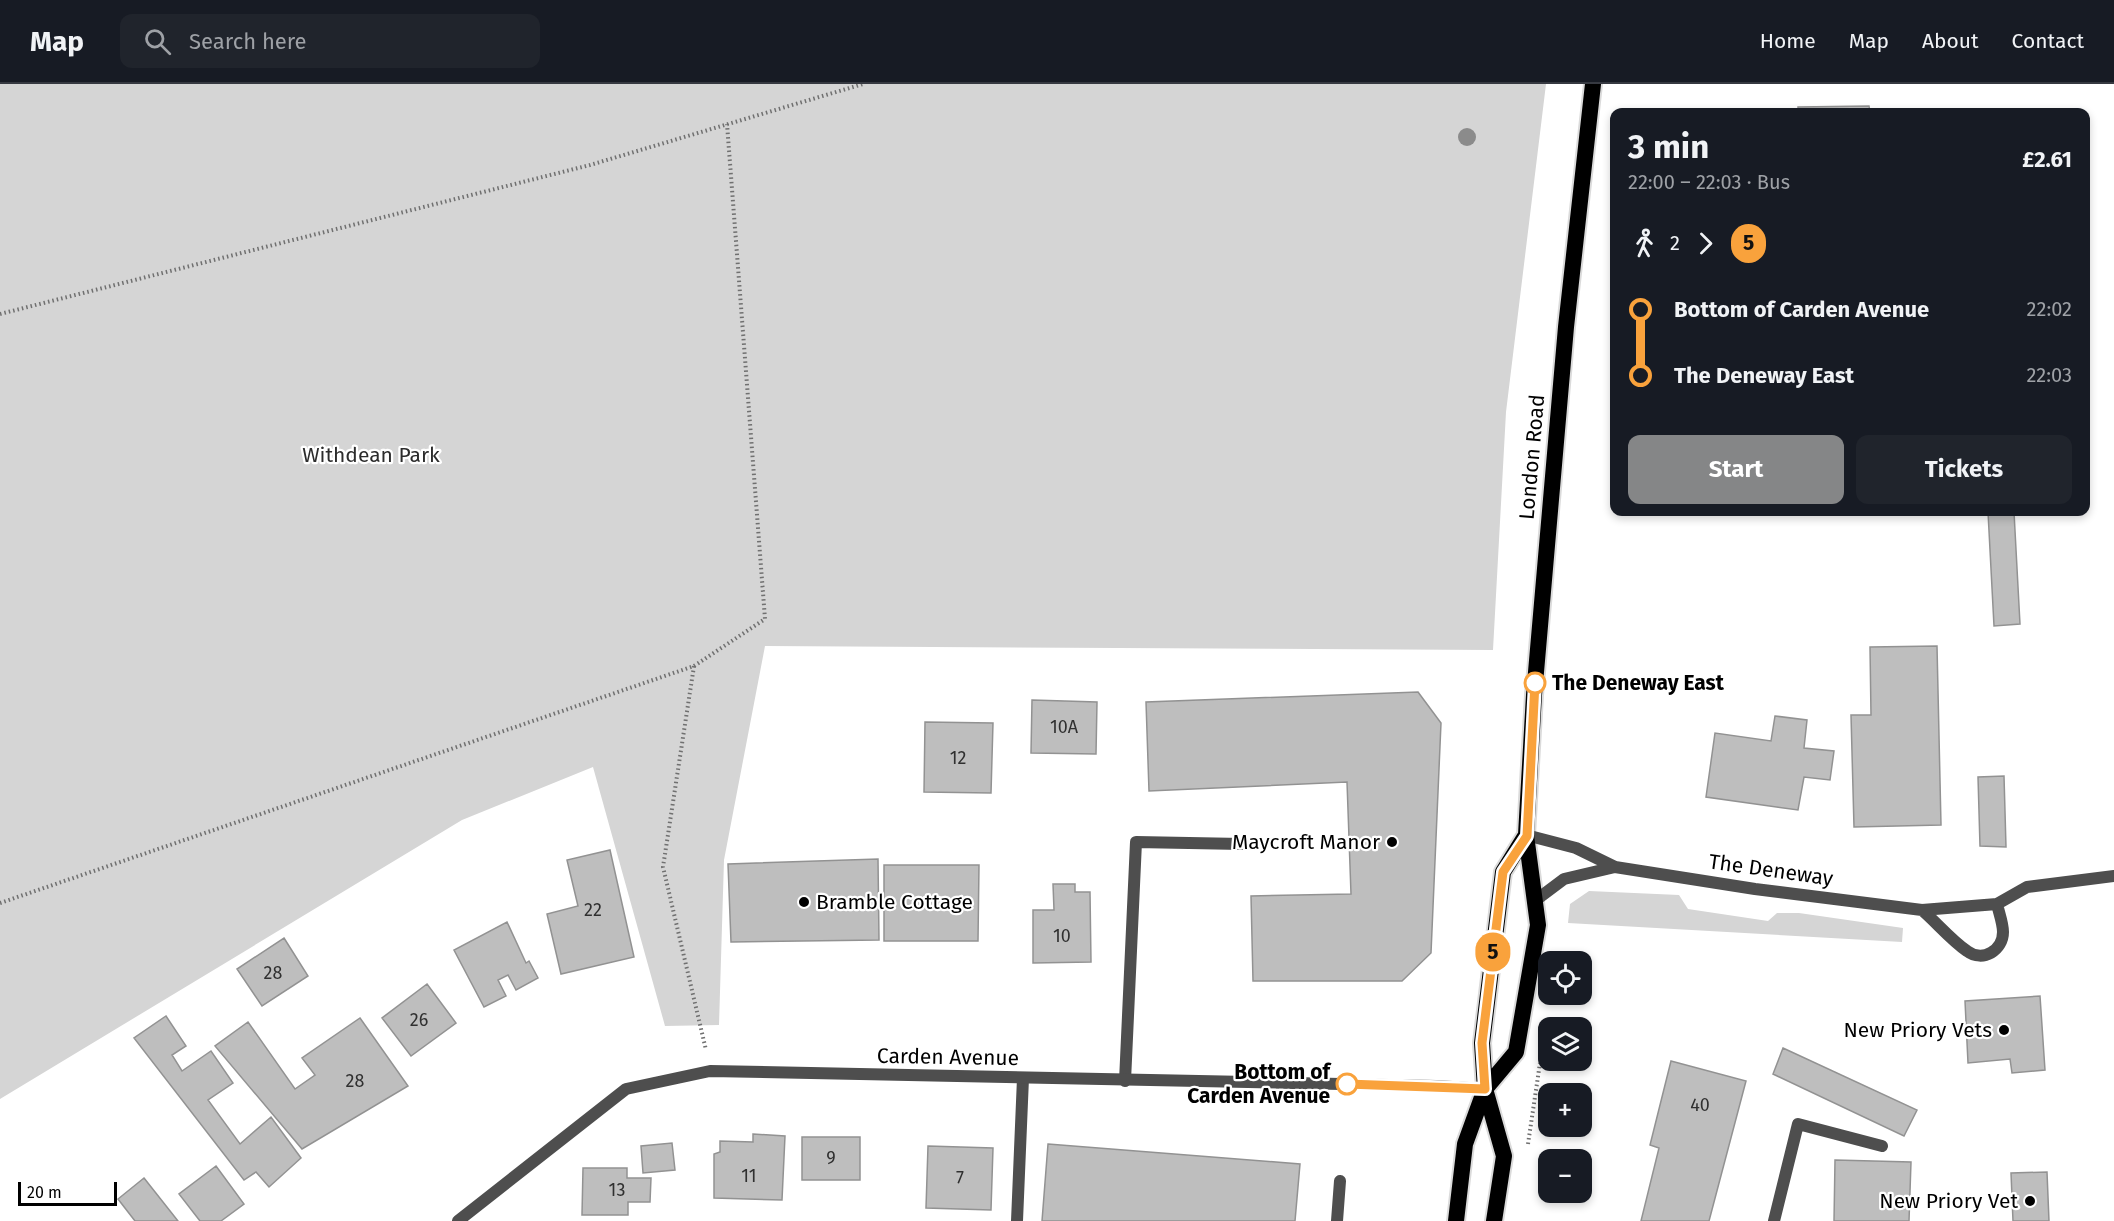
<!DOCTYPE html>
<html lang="en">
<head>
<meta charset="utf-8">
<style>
	body { margin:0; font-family:"Fira Sans",sans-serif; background:#20242c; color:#f1f3f6; height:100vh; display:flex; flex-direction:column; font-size:22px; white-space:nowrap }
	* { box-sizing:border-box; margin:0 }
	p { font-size:20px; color:#9ea1a6 }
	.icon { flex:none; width:33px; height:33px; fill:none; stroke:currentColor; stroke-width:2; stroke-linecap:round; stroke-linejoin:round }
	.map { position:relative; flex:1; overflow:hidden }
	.sheet { position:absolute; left:1610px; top:24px; width:480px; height:408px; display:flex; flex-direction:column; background:#171b24; border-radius:12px; box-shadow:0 3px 9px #0003 }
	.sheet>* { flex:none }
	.badge { padding:0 12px; border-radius:20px; font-size:21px; line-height:39px }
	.tools { position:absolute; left:1538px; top:867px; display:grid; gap:12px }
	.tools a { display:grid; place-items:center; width:54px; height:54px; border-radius:12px; background:#171b24; box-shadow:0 3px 9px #0003; font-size:30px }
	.scale { position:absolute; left:18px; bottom:15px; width:99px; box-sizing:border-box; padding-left:6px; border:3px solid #000; border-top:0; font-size:16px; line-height:21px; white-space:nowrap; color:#000; -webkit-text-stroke:4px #fff; paint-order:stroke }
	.map>.badge { position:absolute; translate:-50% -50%; box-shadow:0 0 0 3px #fff }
	.legs { display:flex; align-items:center; gap:9px; height:66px; padding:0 18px; font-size:20px }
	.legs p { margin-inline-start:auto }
	.head { display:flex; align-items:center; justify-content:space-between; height:102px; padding:0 18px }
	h1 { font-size:33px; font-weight:700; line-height:45px }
	.action { display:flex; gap:12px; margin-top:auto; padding:12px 18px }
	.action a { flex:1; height:69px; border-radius:12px; background:#858687; color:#fff; font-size:24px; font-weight:700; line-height:69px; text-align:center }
	.action a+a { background:#20242c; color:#f1f3f6 }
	ul { padding:0 18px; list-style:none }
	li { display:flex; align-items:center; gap:21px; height:66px; font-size:22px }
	li i { display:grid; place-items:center; width:9px; height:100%; margin:0 8px; background:currentColor }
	li i::after { content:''; width:15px; height:15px; margin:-8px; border:4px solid; border-radius:50%; background:#171b24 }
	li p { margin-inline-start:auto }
	li:first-child i { background:linear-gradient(#0000 50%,currentColor 0) }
	li:last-child i { background:linear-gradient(currentColor 50%,#0000 0) }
	header { display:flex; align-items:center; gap:36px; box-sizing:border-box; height:84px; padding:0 30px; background:#171b24; border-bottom:2px solid #363941 }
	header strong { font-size:28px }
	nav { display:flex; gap:33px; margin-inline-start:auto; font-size:21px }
	.search { width:420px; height:54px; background:#20242c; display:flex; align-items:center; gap:15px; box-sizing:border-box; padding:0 21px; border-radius:12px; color:#9ea1a6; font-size:22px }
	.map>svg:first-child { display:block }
</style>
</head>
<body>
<header>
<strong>Map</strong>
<div class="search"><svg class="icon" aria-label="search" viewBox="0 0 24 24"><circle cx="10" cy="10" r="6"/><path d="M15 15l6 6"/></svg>Search here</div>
<nav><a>Home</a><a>Map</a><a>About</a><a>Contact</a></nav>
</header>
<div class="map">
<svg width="2114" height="1137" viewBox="0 0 2114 1137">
	<rect width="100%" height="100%" fill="#fff"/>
	<path fill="#d5d5d5" d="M0 0H1546L1506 328 1493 566 765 562 724 776 719 941 665 942 593 683 462 736 0 1015Z
		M1589 807 1679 811 1688 825 1768 837 1777 829H1799L1903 844 1902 858 1568 839 1570 820Z"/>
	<path fill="#bebebe" stroke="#929292" stroke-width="1.5" d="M1869 22 1870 28H1798V23Z
		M1783 428H1830V431H1783Z
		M1988 428H2014L2020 540 1994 542Z
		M1937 562 1941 741 1854 743 1851 631H1871L1870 563Z
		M1418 608 1441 639 1431 869 1402 897H1253L1251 812 1351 810 1347 698 1149 707 1146 618Z
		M1032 616 1097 618 1096 670 1031 669Z
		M1775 632 1807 636 1804 664 1834 667 1830 696 1804 693 1798 726 1706 713 1715 649 1771 657Z
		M925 638 993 639 991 709 924 708Z
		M2004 692 2006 763 1980 762 1978 693Z
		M610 766 634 873 561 890 547 830 578 822 567 776Z
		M878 775 879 856 731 858 728 780Z
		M884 781H979L978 857H884Z
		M1053 800H1075V808H1090L1091 878 1033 879V826H1054Z
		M507 838 526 879 529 877 538 894 516 906 508 891 498 896 506 912 484 923 454 866Z
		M284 854 308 892 262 922 237 885Z
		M427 900 456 939 411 972 382 934Z
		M2040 912 2045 986 2012 989 2010 975 1968 979 1965 917Z
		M166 932 186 962 172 971 182 987 211 967 233 999 208 1016 240 1060 271 1033 301 1074 269 1103 256 1088 244 1096 134 954Z
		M360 934 408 1002 302 1065 215 962 248 938 295 1005 315 991 302 974Z
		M1783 964 1917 1026 1904 1052 1773 990Z
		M1671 977 1746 997 1709 1137H1641L1659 1064 1650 1061Z
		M753 1050 785 1052 782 1116 714 1114V1070L720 1068V1057L753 1058Z
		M802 1053H860V1096H802Z
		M672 1059 675 1086 643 1089 641 1062Z
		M1048 1060 1300 1080 1295 1137H1042Z
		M928 1062 993 1064 991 1126 926 1124Z
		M1835 1076 1911 1078 1909 1137H1834Z
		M216 1082 244 1120 221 1137H200L179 1110Z
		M583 1084H627V1094H651L650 1118H628V1131H582Z
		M2047 1088 2049 1137H2013L2011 1089Z
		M144 1094 178 1137H135L118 1115Z"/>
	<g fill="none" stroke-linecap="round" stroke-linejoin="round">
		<g stroke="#dbdbdb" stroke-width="20">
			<path id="trunk" d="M1456 1137 1465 1060 1485 1005 1516 968 1538 841 1526 751 1534 611 1566 243 1593 0
				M1494 1137 1504 1072 1485 1005 1482 959 1503 788 1526 751"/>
		</g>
		<path stroke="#707070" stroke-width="4" stroke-dasharray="1.5 3" stroke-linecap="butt" d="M0 230 590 81 863 0
			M694 582 765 535 727 40
			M0 819 694 582 663 783 706 966
			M1528 1060 1540 979"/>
		<path stroke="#4e4e4e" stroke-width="12" d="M1125 997 1136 758 1242 760
			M1337 1137 1340 1097
			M1774 1137 1798 1040 1882 1062"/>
		<path stroke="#4e4e4e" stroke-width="12" d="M1526 751 1576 764 1615 783 1755 805 1922 826 1997 820 2027 803 2114 792
			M1536 816 1564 795 1615 783
			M1922 826C1937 839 1951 856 1967 867 1983 879 2003 866 2003 848 2003 839 1999 829 1997 820
			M1017 1137 1023 994"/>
		<path stroke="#4e4e4e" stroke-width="12" d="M458 1137 626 1005 710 987 1436 1002 1485 1005"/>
		<use href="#trunk" stroke="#000" stroke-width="16"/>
	</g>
	<circle fill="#8b8b8b" cx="1467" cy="53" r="9"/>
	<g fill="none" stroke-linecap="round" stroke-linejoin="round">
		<g stroke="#fff" stroke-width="14">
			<path id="line-1" d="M1347 1000 1485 1005 1482 959 1503 788 1527 752 1535 599"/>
		</g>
		<use href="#line-1" stroke="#f9a23c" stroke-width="9"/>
	</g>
	<g fill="#fff" stroke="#f9a23c" stroke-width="3">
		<circle cx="1535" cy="599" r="10"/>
		<circle cx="1347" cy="1000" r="10"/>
	</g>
	<g fill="#000" stroke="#fff" stroke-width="2">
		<circle cx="1392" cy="758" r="6"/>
		<circle cx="804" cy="818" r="6"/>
		<circle cx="2004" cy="946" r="6"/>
		<circle cx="2030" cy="1117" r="6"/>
	</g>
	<g text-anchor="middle" stroke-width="4.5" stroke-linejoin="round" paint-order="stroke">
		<g font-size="18" fill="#303030">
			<text x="1064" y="649">10A</text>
			<text x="958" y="680">12</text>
			<text x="593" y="832">22</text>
			<text x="1062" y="858">10</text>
			<text x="273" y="895">28</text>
			<text x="419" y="942">26</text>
			<text x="355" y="1003">28</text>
			<text x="1700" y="1027">40</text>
			<text x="831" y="1080">9</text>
			<text x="749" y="1098">11</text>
			<text x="960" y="1100">7</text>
			<text x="617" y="1112">13</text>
		</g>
		<g font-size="21" fill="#2c2c2c" stroke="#fff">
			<text x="371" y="378">Withdean Park</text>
		</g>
		<g font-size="21" fill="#000" stroke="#fff">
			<text transform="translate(1532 373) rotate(-85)" y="7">London Road</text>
			<text transform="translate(1771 786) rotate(8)" y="7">The Deneway</text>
			<text transform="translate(948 973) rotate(1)" y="7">Carden Avenue</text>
		</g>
		<g font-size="21" font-weight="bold" fill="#000" stroke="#fff" text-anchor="start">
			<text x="1552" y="606">The Deneway East</text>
			<text x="1330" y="995" text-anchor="end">Bottom of<tspan x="1330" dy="24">Carden Avenue</tspan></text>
		</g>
		<g font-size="21" fill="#000" stroke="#fff" text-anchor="end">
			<text x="1380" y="765">Maycroft Manor</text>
			<text x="816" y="825" text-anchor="start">Bramble Cottage</text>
			<text x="1992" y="953">New Priory Vets</text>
			<text x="2018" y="1124">New Priory Vet</text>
		</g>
	</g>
</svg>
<div class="tools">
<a><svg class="icon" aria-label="locate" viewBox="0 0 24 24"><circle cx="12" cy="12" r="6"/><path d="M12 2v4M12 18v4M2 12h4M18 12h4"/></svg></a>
<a><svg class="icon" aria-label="layers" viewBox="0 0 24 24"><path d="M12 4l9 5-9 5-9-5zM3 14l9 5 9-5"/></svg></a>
<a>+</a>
<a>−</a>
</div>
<div class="scale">20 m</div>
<b class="badge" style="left:1493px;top:868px;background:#f9a23c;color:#111">5</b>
<section class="sheet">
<div class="head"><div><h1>3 min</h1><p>22:00 – 22:03 · Bus</p></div><b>£2.61</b></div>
<div class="legs"><svg class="icon" aria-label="walk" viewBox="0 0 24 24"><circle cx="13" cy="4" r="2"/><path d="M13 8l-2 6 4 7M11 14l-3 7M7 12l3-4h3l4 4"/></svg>2<svg class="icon" aria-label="forward" viewBox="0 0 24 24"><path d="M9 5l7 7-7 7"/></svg><b class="badge" style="background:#f9a23c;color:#111">5</b></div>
<ul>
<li><i style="color:#f9a23c"></i><b>Bottom of Carden Avenue</b><p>22:02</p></li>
<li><i style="color:#f9a23c"></i><b>The Deneway East</b><p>22:03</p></li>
</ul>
<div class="action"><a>Start</a><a>Tickets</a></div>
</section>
</div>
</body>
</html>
